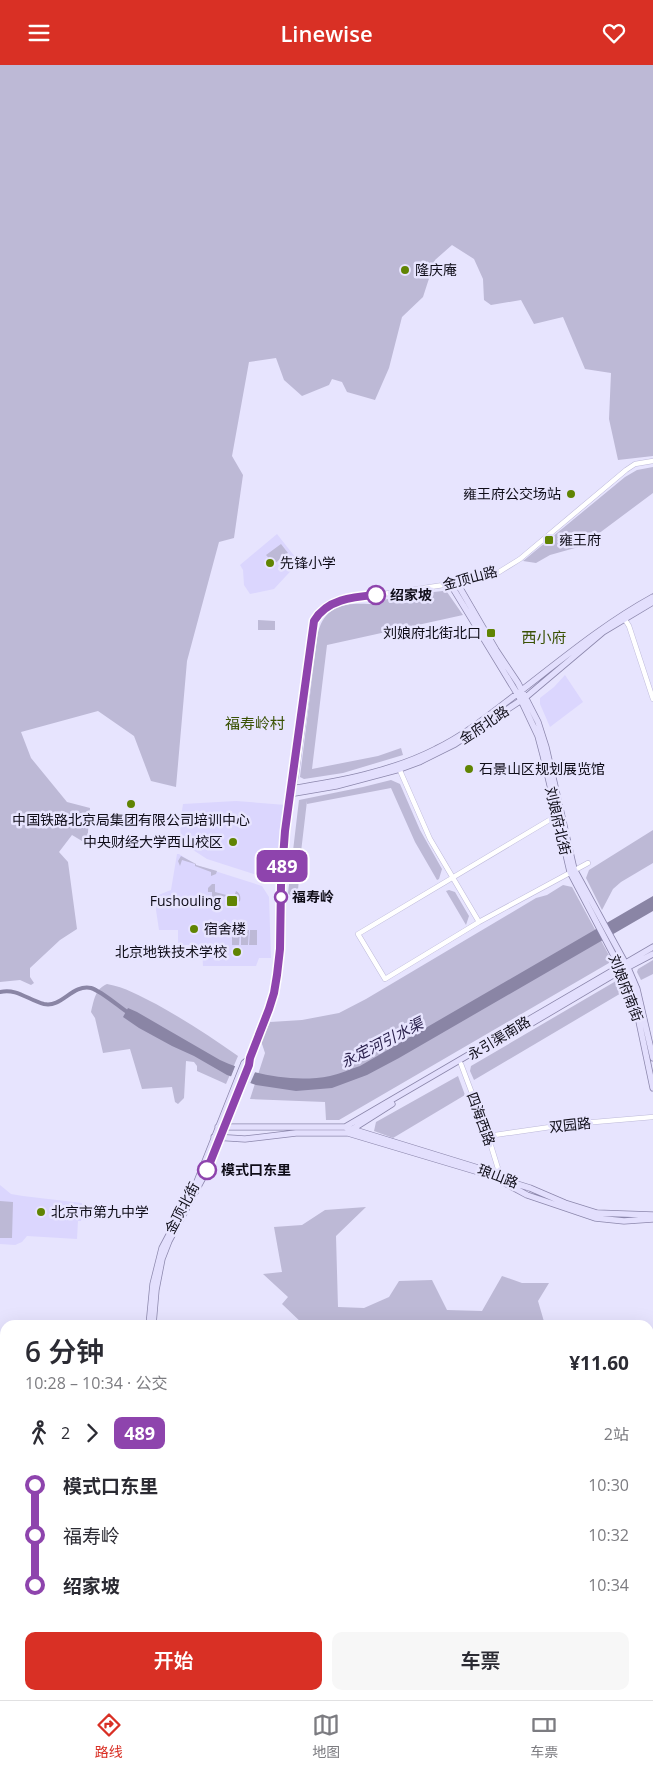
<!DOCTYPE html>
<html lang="zh">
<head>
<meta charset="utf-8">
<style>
	body { margin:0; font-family:"Open Sans","Noto Sans SC",sans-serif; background:#f7f7f7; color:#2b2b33; height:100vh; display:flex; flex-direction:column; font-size:19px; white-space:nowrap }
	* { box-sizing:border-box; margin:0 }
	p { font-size:16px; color:#7c7c81 }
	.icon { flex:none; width:28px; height:28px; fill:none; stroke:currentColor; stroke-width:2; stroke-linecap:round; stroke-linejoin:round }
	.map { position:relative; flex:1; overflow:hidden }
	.details { position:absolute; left:0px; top:1255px; width:654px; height:380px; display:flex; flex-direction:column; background:#fff; border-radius:15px 15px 0 0; box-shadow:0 5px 20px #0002 }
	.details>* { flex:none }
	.badge { padding:0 10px; border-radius:8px; font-size:18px; line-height:32px }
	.map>.badge { position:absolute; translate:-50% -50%; box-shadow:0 0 0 2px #fff }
	.legs { display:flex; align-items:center; gap:8px; height:55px; padding:0 25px; font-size:16px }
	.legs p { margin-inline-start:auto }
	.head { display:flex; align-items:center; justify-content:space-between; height:85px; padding:0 25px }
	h1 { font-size:28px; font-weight:600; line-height:38px }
	.action { display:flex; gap:10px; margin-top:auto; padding:10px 25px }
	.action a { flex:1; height:58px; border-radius:10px; background:#d93025; color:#fff; font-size:20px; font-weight:600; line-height:58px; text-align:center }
	.action a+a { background:#f7f7f7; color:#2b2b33 }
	ul { padding:0 25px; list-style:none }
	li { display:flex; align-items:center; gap:18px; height:50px; font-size:19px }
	li i { display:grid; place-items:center; width:8px; height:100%; margin:0 6px; background:currentColor }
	li i::after { content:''; width:12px; height:12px; margin:-6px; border:4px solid; border-radius:50%; background:#fff }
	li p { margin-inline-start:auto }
	li:first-child i { background:linear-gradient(#0000 50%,currentColor 0) }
	li:last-child i { background:linear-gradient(currentColor 50%,#0000 0) }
	header { display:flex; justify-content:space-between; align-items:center; height:65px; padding:0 25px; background:#d93025; color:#fff; font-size:22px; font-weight:600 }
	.menu { display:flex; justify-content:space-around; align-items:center; height:70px; border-top:1px solid #e1e1e2; background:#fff; font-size:14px; color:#7c7c81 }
	.menu a { display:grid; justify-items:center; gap:2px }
	.menu .active { color:#d93025 }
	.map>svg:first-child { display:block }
</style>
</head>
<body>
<header><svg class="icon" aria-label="menu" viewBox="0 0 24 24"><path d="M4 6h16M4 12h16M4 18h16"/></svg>Linewise<svg class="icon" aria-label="heart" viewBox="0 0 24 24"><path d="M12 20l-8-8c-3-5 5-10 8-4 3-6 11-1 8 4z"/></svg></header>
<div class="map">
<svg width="653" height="1635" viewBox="0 0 653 1635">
	<rect width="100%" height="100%" fill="#e7e4fe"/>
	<path fill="#dbd6fe" d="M277 469 299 497 274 524 250 529 244 520 243 505 240 500Z
		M565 610 583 637 550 662 540 639V633L554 622Z
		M236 736 286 740 279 817 207 794 187 781 181 774 180 759 183 739Z
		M177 789H179L196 800 262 821 269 832 271 893H259L256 901H203L202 880H178V865H159L156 845V831L171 825Z
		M0 1120 11 1129 23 1131 82 1138 81 1156H78L77 1174 27 1171 22 1177 15 1180 0 1179Z
		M0 1320H5V1371L0 1370Z
		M0 1372H5V1412H0Z
		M439 1630H494L496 1635H440Z"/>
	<path fill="#bdb9d6" d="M0 0H653V391L618 395 609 354 611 308 585 304 563 252 534 259 521 235 491 240 484 235 483 214 474 194 452 180 435 195 423 232 402 252 389 303 375 335 347 327 342 317 332 314 329 320 302 331 284 315 276 293 249 297 232 391 243 410 234 473 219 477 187 596 176 722 151 716 134 671 98 646 21 667 31 693 67 737 90 743 87 779 72 770 59 787 68 797 77 864 60 875 30 903V912L34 918 31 920 20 915 0 917Z
		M653 402V428L582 481 550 490 536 498 523 496 625 412 637 405Z
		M281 479 288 488 274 499 266 490Z
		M443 526 447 527 463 550 327 580 312 704 378 691 401 683 403 690 343 708 304 714 300 712 317 573C320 552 332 540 354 539 362 538 370 540 377 538 381 537 385 534 388 534 406 529 425 528 443 526Z
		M258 555 275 556V565H258Z
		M391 715 400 719 420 765 442 804 439 814 437 815 415 777 391 723 307 739V736L301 787 297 838 288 828 299 735 363 722Z
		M653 765V798L621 817 613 824 602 845 586 813 589 805Z
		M181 791 196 799V800L217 806 216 809 211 811V807L195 801V799L182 795 180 801 178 796Z
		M212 819H215V827L230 831 231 829H235L236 826C240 828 241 832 240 836L237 838 236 832 215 831V838H210L208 834H212V827H208V823Z
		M563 820 572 822 611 894 609 898 339 1055H326L325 1037 250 1034 265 988 261 976 270 957 302 955 339 948 366 934 536 833 547 830Z
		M449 825 455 827 469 851 466 860 446 826Z
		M232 865H240L239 880H232Z
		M241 865H249L248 880H241Z
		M250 865H257V880H249Z
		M653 895V909L641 915 637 907 638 904Z
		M616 916 620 918 623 927 474 1015 470 1006 471 1001Z
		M107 919C125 922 140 931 156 939 185 955 211 972 238 991L226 1019 197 1006V1001L194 997 186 996 184 1033 178 1039 175 1037 172 1022 142 1024 130 984 103 988 95 953 91 947C94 935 95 924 107 919Z
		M458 1011 465 1030 393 1073 374 1066 376 1057Z
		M0 1136 13 1137 12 1173H0Z
		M366 1142 336 1171 338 1242 364 1243 389 1232 399 1216 432 1215 447 1245 482 1246 502 1211 522 1218H549L538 1236 545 1260H304L282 1239 288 1232 263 1209 282 1207 274 1162 302 1160 325 1145Z
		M649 1365 653 1380V1404L649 1407Z
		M349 1630H435L437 1635H346Z"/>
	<path fill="#8a85a5" d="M653 831V846L399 993 367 1010 332 1023 296 1026 256 1020 227 1010 194 991 172 981 139 963 123 952 128 943 137 947 220 995C252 1010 295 1018 330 1011 340 1009 350 1004 360 1001Z"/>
	<path fill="#e7e4fe" d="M236 999 256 1005 249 1021 230 1014Z"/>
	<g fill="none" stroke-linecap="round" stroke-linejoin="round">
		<path stroke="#8a85a5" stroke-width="4" d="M0 927C17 923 28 935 44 939 62 943 72 919 91 923 103 927 119 942 130 949"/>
		<g stroke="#bdb9d9" stroke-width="5.5">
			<path id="minor" d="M624 553 629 561 653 634
				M398 701 430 774 479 857
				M292 725 296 712 315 570
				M556 753 551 754 358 869 385 914 479 857 588 798
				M250 993 269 943 274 928 277 910 280 883 281 820 285 766 314 556C321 545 331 538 343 535L457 518 491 510 499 507 520 494 626 405 635 399 653 396
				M461 999 488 1071 500 1110
				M488 1071 571 1059 653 1052
				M649 1512 653 1511
				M1 1623V1417
				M646 1630V1635"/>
		</g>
		<g stroke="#8c87ac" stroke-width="7">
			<path id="major" d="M457 518 496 585 518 618 538 657 546 682 574 804 628 903 637 924 653 993
				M451 520 521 635 538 671 543 690 570 807 622 906 637 947 653 1023
				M290 724C340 716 391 707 436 684 461 672 483 655 505 638 554 601 600 561 653 532
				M289 729 336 721 400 704 419 697 455 679 526 632 603 567 653 537
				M527 961 615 909 653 889
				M218 1062H345L491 1107 517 1119 530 1123 565 1138 597 1148 653 1150
				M345 1062 653 882
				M351 1065 392 1039
				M214 1072 245 1074 296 1068H348L492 1111 527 1130 595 1153 624 1156 653 1154
				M149 1260 153 1219 162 1183 196 1119 244 998 250 993
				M153 1260 156 1225 162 1194 169 1176 207 1105 249 1000 250 993
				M649 1615 653 1614
				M649 1625 653 1623
				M144 1630V1635
				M137 1635V1630
				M588 1635 603 1630
				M617 1635 633 1630"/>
		</g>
		<use href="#minor" stroke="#fff" stroke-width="4.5"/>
		<use href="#major" stroke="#e3dffd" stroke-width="5.5"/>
	</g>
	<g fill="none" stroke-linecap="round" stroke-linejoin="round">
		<g stroke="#fff" stroke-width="11">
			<path id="line-1" d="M207 1105 249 1000 250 993 269 944 274 928 277 910 280 884 281 820 285 766 314 556C327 534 353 532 376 530"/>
		</g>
		<use href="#line-1" stroke="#8e44ad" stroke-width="8"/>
	</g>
	<g fill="#608402" stroke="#e7e4fe" stroke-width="2">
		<circle cx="405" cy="205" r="5"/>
		<circle cx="571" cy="429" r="5"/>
		<rect x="544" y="470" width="10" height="10" rx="2.5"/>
		<circle cx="270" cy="498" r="5"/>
		<rect x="486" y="563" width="10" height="10" rx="2.5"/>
		<circle cx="469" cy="704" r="5"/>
		<circle cx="131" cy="739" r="5"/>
		<circle cx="233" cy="777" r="5"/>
		<rect x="226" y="830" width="12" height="12" rx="2.5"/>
		<circle cx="194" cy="864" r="5"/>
		<circle cx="237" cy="887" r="5"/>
		<circle cx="41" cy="1147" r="5"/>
	</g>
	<g fill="#fff" stroke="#8e44ad" stroke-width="2.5">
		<circle cx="376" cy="530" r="9"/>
		<circle cx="281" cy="832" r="6"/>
		<circle cx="207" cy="1105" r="9"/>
	</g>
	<g text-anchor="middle" stroke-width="5" stroke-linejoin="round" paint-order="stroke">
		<g font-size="14" fill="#0f0d18" stroke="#e7e4fe" text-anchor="start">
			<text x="415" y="210">隆庆庵</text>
			<text x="561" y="434" text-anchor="end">雍王府公交场站</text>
			<text x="559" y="480">雍王府</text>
			<text x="280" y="503">先锋小学</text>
			<text x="481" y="573" text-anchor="end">刘娘府北街北口</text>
			<text x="479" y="709">石景山区规划展览馆</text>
			<text x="131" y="760" text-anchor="middle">中国铁路北京局集团有限公司培训中心</text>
			<text x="223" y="782" text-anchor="end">中央财经大学西山校区</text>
			<text x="221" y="841" text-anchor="end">Fushouling</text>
			<text x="204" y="869">宿舍楼</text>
			<text x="227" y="892" text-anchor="end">北京地铁技术学校</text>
			<text x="51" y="1152">北京市第九中学</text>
		</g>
		<g font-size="14" fill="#0f0d18" stroke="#e7e4fe">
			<text transform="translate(470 513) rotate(-15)" y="5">金顶山路</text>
			<text transform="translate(484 660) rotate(-34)" y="5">金府北路</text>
			<text transform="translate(558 756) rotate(77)" y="5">刘娘府北街</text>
			<text transform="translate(626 923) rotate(69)" y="5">刘娘府南街</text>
			<text transform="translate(499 973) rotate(-31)" y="5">永引渠南路</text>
			<text transform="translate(481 1054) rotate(70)" y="5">四海西路</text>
			<text transform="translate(570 1060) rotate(-6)" y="5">双园路</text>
			<text transform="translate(498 1111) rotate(21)" y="5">琅山路</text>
			<text transform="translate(182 1143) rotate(-62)" y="5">金顶北街</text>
		</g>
		<g font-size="14" font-weight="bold" fill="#0f0d18" stroke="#e7e4fe" text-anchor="start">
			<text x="390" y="535">绍家坡</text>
			<text x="292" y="837">福寿岭</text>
			<text x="221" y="1110">模式口东里</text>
		</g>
		<g font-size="15" fill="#3a5104" stroke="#e7e4fe">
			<text x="544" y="578">西小府</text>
			<text x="255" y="664">福寿岭村</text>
		</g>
		<g font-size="15" font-style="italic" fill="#2b214d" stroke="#e7e4fe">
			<text transform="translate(382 978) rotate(-27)" y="5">永定河引水渠</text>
		</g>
	</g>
</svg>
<b class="badge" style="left:282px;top:801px;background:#8e44ad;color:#fff">489</b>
<section class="details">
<div class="head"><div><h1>6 分钟</h1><p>10:28 – 10:34 · 公交</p></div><b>¥11.60</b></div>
<div class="legs"><svg class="icon" aria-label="walk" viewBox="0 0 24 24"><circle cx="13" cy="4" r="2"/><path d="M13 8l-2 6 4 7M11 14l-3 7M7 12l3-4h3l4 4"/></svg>2<svg class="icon" aria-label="forward" viewBox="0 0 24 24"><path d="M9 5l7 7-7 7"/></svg><b class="badge" style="background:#8e44ad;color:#fff">489</b><p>2站</p></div>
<ul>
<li><i style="color:#8e44ad"></i><b>模式口东里</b><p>10:30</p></li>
<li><i style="color:#8e44ad"></i><span>福寿岭</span><p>10:32</p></li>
<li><i style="color:#8e44ad"></i><b>绍家坡</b><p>10:34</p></li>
</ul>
<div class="action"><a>开始</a><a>车票</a></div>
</section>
</div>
<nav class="menu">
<a class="active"><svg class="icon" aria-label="directions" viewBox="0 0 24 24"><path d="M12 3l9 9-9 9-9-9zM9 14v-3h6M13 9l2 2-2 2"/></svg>路线</a>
<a><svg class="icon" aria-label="map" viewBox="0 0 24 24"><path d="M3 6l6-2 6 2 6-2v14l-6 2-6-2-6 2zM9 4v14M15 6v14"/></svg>地图</a>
<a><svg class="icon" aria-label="tickets" viewBox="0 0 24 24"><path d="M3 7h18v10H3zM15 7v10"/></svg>车票</a>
</nav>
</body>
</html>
